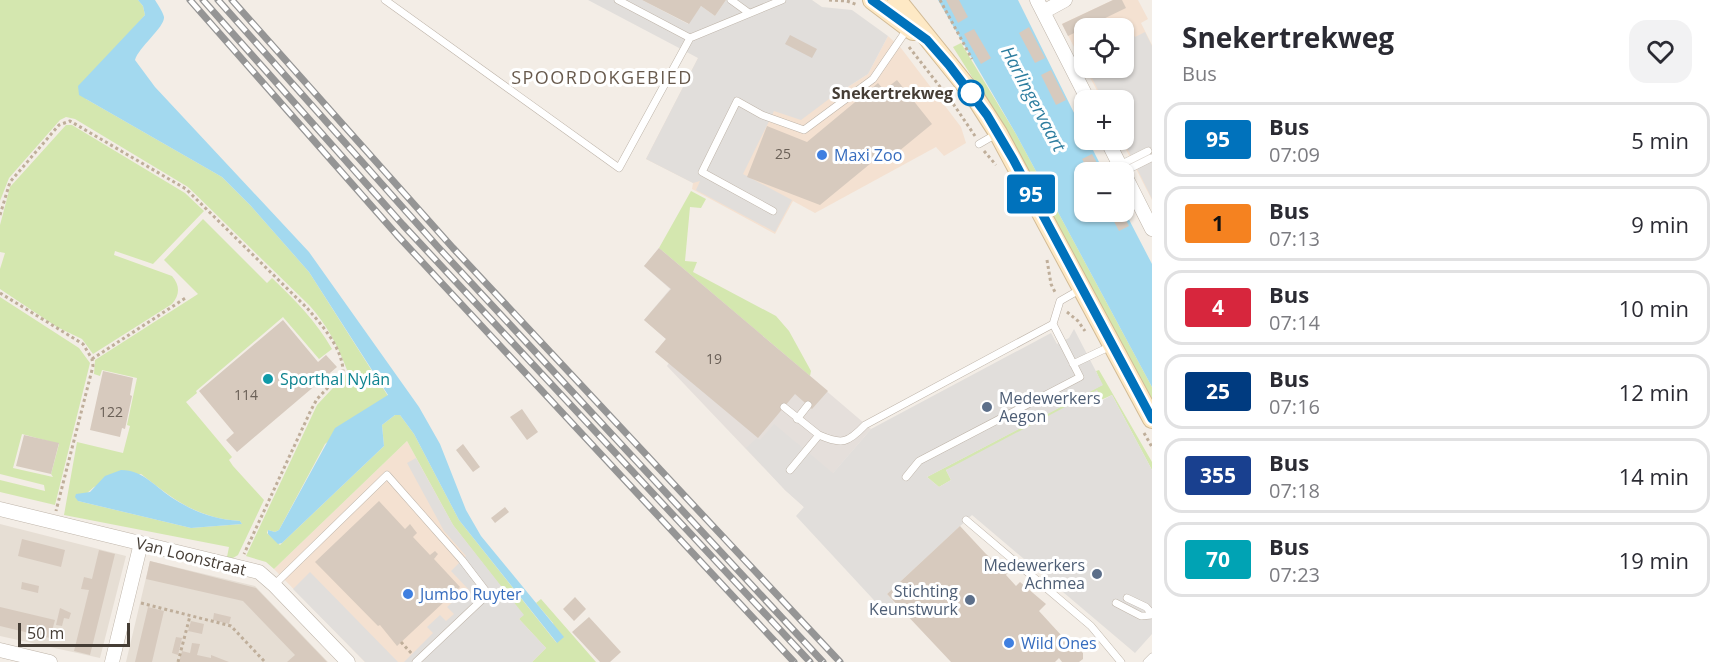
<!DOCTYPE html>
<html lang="en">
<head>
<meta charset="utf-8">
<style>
	body { margin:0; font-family:"Open Sans",sans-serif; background:#f2f2f3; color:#2b2b33; height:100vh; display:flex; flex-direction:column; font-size:22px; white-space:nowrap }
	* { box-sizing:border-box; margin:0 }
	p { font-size:20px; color:#7c7c81 }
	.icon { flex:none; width:33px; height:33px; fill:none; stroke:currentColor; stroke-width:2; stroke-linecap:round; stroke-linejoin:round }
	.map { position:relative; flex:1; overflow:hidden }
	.panel { display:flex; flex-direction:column; background:#fff; width:570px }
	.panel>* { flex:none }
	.badge { padding:0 12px; border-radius:4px; font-size:21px; line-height:39px }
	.controls { position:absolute; left:1074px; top:18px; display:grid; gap:12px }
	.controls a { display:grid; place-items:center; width:60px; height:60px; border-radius:12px; background:#fff; box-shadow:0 2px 4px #0004; font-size:30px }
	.scale { position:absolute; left:18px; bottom:15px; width:112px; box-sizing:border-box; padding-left:6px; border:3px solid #453d35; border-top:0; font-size:16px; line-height:21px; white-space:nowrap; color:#453d35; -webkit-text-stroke:4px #fff; paint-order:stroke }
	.map>.badge { position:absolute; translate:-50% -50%; box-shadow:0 0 0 3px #fff }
	.round { display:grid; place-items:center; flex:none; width:63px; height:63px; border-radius:18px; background:#f2f2f3 }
	.overview { display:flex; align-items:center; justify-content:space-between; height:102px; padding:0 30px }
	h1 { font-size:28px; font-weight:700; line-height:45px }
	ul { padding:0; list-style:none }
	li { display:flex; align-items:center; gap:18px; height:75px; margin:0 12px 9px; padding:0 18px; border:3px solid #e1e1e2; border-radius:18px }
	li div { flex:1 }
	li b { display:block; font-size:22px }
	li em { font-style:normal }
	li .badge { min-width:66px; font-weight:700; text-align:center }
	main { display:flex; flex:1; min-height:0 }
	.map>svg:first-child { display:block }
</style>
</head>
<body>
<main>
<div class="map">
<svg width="1152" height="662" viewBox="0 0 1152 662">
	<rect width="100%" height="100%" fill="#f3ede6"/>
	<path fill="#e6ded4" d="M0 524 126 556 100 658 0 636Z
		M150 561 255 586 328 662H126Z"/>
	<path fill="#f4e1d1" d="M1113 0H1138L1148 19 1141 23 1152 45V200L1121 140H1124V100H1102L1085 68H1124V28H1084V66L1062 24Z
		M710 35 829 99 868 74 888 36 901 48 961 127 966 143 944 156 936 147 815 213 793 201 775 234 692 189 693 183 646 159Z
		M407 441 453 525 524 615 519 619 546 648 532 662H365L274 569Z"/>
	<path fill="#e5dfdb" d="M659 248 871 429 804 507 785 490 667 366 669 363 655 352 666 339 644 320 670 289 644 266Z"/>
	<path fill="#d4e7af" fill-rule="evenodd" d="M0 0H138L143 6 145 15 125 38 86 99 222 177 251 206 309 272 388 396 325 444 279 530 275 532 268 530 267 533 280 545 282 543 384 446 382 425 395 415H400L414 434 459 520 555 641 557 643 553 623 536 603 541 599 596 662H532L546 648 519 619 523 615 453 525 407 441 274 569 266 562 246 556 317 405 346 374 347 370C338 346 327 325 310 306L188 187 75 119 66 117 60 120 9 178 0 201Z
		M961 43 1016 134 1152 387V402L1010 137 953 47Z
		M66 125H72L185 193 204 211 153 264 115 251 114 255 172 276C180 285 180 295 172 304L93 354 82 339 57 327 0 289V269L5 253 0 252V225L10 187Z
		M691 191 706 199 701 208 690 207 685 261 697 262 693 272 776 316 789 331 811 371 810 376 659 248Z
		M203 219 267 283 272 278C295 300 316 321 332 349L319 359 283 317 196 391 197 393 186 402 232 457 229 460 233 466 264 500 238 555 233 558 227 557 229 547 64 515 77 442 123 453 130 426 127 425 137 378 102 370 100 376 94 374 95 360 198 294 164 260ZM141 474C174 500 197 518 240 521L242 524 191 528 78 501 94 487Z
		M0 297 79 348 90 363 55 505 0 492V480L45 491 44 485 0 474ZM22 434 59 444 51 474 53 477 13 468Z
		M1099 370 1152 462V470L1112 395 946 470 951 480 939 487 927 477 1102 385 1096 371Z"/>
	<path fill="#e1dedb" d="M588 0H642L688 24 701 6 715 16 726 0H812L822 7 852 10 888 36 868 74 829 99 801 120 774 111 743 174 792 200 775 232 696 190 700 181 693 183 646 159 698 58Z
		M1130 29 1135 37 1145 32 1152 46V199L1123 140 1124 100H1103L1087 68H1124V32Z
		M1074 329 1103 385 927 477 939 487 951 480 946 470 1097 390 1103 400 1112 395 1152 470V634L1135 653 972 515 887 594 894 602 884 611 796 516 804 507 785 490 746 448 757 438 760 440 774 424 833 473 871 429 1051 333 1057 344 1069 338Z
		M416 458 453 525 524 615 519 619 546 648 532 662H404L433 633 427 627 440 615 446 621 454 614 447 607 460 595 466 602 471 595 468 589 451 571 466 556 444 531 407 463Z
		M310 572 398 662H365L293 589Z"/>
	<path fill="#a3d9ef" d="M138 0H155C158 5 163 12 164 17 165 27 139 47 135 60L155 87 309 252 419 407 440 444 466 510 481 536 564 637 557 643 459 520 414 434 400 415H395L382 425 384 446 282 543 278 544 268 534V530L275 532 279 530 335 428 388 395 309 272 251 206 222 177 79 95 78 86 145 15 143 6Z
		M938 0H1018L1084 133V140H1088L1104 172H1084V212L1124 210 1152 264V387L1016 134Z
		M121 470C144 470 156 488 174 499 197 513 213 519 240 521L242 524 191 528 78 501 75 497 76 494 90 492 105 476Z"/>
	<path fill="#d7cabe" d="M642 0H726L715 16 701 6 689 24Z
		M946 0H959L968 17 958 23Z
		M1113 0H1122L1126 8 1068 36 1062 24Z
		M1029 27 1045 58 1035 63 1019 33Z
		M974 29 991 58 981 64 964 34Z
		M790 35 817 49 812 58 785 44Z
		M1051 70 1066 100 1056 105 1041 75Z
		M897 80 932 124 893 156 890 153 879 162 876 159 820 205 747 177 767 126 807 142 878 83 884 90Z
		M1092 154 1102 172H1089L1082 159Z
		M1109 212H1122L1129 226 1119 231Z
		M659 248 828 391 812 409 795 394 758 438 655 352 666 339 644 320 671 289 644 266Z
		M283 320 318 362 326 355 337 367 237 452 226 440 234 433 199 391Z
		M103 371 133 378 130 395 132 396 125 429 122 428 120 437 90 430Z
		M522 409 538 432 527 440 510 417Z
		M24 435 59 443 51 474 16 466Z
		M463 444 480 467 473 472 456 450Z
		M379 501 405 529 410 524 417 533 413 537 430 555 435 551 438 554 434 559 460 587 397 646 380 625 378 626 315 562Z
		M505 507 509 512 495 523 491 518Z
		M960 526 986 554 1008 572 1006 575 1016 586 1020 582 1046 604 1039 611 1072 647 1074 645 1083 653V659L1079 662H1062L1059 658 1055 662H951L887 594Z
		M22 539 65 550 61 567 18 556Z
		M99 550 115 554 90 655 74 651 89 590 81 589 84 577 92 579Z
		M150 561 256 588 327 662H287L295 655 243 601 146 579Z
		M22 582 39 586 38 593 21 589Z
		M575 597 586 609 574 621 563 609Z
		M0 607 55 620 50 638 0 626Z
		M148 607 164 611 152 662H135Z
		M60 608 71 613 69 619 64 618 62 626 56 625Z
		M214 613 231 617 229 624 213 620Z
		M589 617 621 652 610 662H600L572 632Z
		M191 621 204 624 202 634 188 631Z
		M176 637 182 638 178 655 172 653Z
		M192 643 200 644 197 655 211 658V655L229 662H179L182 651 190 653Z"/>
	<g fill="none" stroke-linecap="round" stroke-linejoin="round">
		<g stroke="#beb4a9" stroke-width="8">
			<path id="service" d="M385 0 619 168 690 38
				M618 0 690 38 782 0
				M731 0 749 13
				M979 144 998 133
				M1120 165 1148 151
				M1123 172 1151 158
				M773 211 702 172 737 101 762 115 804 130 873 79 908 28
				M1073 364 1111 346
				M784 407 819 435
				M797 419 808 405
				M790 470 819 435C842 445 848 443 865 425L1053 324
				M906 477 919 461 1080 377 1053 324 1060 301 1081 289
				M966 520 1091 626 1121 662
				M274 585 387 475 462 560 488 594 416 662
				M1127 598 1146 607 1152 614
				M1116 603 1141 616 1152 615
				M1147 662 1152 657"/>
		</g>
		<g stroke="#beb4a9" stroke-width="15">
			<path id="minor" d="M1037 0 1088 100
				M1043 12 1065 0
				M1107 140 1152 229
				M0 509 259 572 274 585 348 662
				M0 650 50 662
				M112 662 141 543"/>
		</g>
		<g stroke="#d2bb96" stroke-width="20">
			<path id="secondary" d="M872 0 913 31
				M897 0 975 97 998 133 1152 419"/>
		</g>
		<path stroke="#bfae9a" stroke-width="3" stroke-dasharray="3 3" stroke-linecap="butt" d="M829 0 847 1 858 5
			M940 0 972 59
			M909 47 952 102 975 136
			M984 151 996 165
			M0 215 10 182 59 125 70 121 186 189 307 308C322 325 343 349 343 372L317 399 311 410 244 554
			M1047 260 1051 284 1056 294
			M0 293 83 344 92 359 93 366 56 511
			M1067 312 1078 321 1085 331
			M92 359 187 297
			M1144 433 1152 447
			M141 603 231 626 265 662
			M401 642 412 654
			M178 662 190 616"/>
		<use href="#service" stroke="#fff" stroke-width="7"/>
		<use href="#minor" stroke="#fff" stroke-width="14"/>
		<use href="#secondary" stroke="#fee9c5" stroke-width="18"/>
		<g stroke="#959595" stroke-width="7">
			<path id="rail" d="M190 0 397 235 794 662
				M203 0 403 225 810 662
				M218 0 437 246 823 662
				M232 0 453 248 840 662"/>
		</g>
		<use href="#rail" stroke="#fff" stroke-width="4.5" stroke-dasharray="14" stroke-linecap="butt"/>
	</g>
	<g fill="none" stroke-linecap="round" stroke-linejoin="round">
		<g stroke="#fff" stroke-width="14">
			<path id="line" d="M872 0 927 40 949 65 987 115 1013 159 1152 419"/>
		</g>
		<use href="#line" stroke="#0072bc" stroke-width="9"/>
	</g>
	<circle fill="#fff" stroke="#0072bc" stroke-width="3" cx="971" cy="93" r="12"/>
	<g fill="#3f7fe0" stroke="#fff" stroke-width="2">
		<circle cx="822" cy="155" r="6"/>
		<circle cx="408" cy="594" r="6"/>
		<circle cx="1009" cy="643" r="6"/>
	</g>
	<circle fill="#0f9aa8" stroke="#fff" stroke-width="2" cx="268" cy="379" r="6"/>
	<g fill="#5c6f8a" stroke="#fff" stroke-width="2">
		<circle cx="987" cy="407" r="6"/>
		<circle cx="1097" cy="574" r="6"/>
		<circle cx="970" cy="600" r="6"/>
	</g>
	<g text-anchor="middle" stroke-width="6" stroke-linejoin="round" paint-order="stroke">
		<g font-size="14" fill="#6a6057">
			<text x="783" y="159">25</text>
			<text x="714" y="364">19</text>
			<text x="246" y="400">114</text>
			<text x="111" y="417">122</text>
		</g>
		<g font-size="16" font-weight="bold" fill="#453d35" stroke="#fff" text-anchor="end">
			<text x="953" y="99">Snekertrekweg</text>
		</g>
		<g font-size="16" fill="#366cbe" stroke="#fff" text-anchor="start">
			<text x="834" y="161">Maxi Zoo</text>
			<text x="420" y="600">Jumbo Ruyter</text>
			<text x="1021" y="649">Wild Ones</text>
		</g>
		<g font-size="16" fill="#0d838f" stroke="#fff" text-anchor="start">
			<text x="280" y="385">Sporthal Nylân</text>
		</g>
		<g font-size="16" fill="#4e5e75" stroke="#fff" text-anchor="end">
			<text x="999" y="404" text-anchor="start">Medewerkers<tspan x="999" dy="18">Aegon</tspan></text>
			<text x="1085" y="571">Medewerkers<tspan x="1085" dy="18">Achmea</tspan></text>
			<text x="958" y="597">Stichting<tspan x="958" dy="18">Keunstwurk</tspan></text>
		</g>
		<g font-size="16" fill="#453d35" stroke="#fff">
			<text transform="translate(191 556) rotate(14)" y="6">Van Loonstraat</text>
		</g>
		<g font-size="18" letter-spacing="1.5" fill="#685a4d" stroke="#fff">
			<text x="602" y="84">SPOORDOKGEBIED</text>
		</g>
		<g font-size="18" font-style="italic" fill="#2d7d9f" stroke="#fff">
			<text transform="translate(1033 99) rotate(62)" y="6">Harlingervaart</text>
		</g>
	</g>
</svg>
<div class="controls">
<a><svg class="icon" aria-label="locate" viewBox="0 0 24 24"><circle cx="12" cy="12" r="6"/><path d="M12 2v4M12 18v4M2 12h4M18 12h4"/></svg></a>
<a>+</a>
<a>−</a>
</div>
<div class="scale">50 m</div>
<b class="badge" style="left:1031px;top:194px;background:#0072bc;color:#fff">95</b>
</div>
<section class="panel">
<div class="overview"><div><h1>Snekertrekweg</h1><p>Bus</p></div><a class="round"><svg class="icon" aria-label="heart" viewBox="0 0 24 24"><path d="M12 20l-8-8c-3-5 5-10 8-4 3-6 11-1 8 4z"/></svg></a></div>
<ul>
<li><span class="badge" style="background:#0072bc;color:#fff">95</span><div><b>Bus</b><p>07:09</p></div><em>5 min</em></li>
<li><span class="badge" style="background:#f58220;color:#111">1</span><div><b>Bus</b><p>07:13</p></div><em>9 min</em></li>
<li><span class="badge" style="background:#d7263d;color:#fff">4</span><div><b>Bus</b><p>07:14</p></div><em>10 min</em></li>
<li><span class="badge" style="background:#003b80;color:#fff">25</span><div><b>Bus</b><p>07:16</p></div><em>12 min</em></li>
<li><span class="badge" style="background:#19408f;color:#fff">355</span><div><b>Bus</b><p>07:18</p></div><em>14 min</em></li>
<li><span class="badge" style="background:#00a3b4;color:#fff">70</span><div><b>Bus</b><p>07:23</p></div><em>19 min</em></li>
</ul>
</section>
</main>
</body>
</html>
